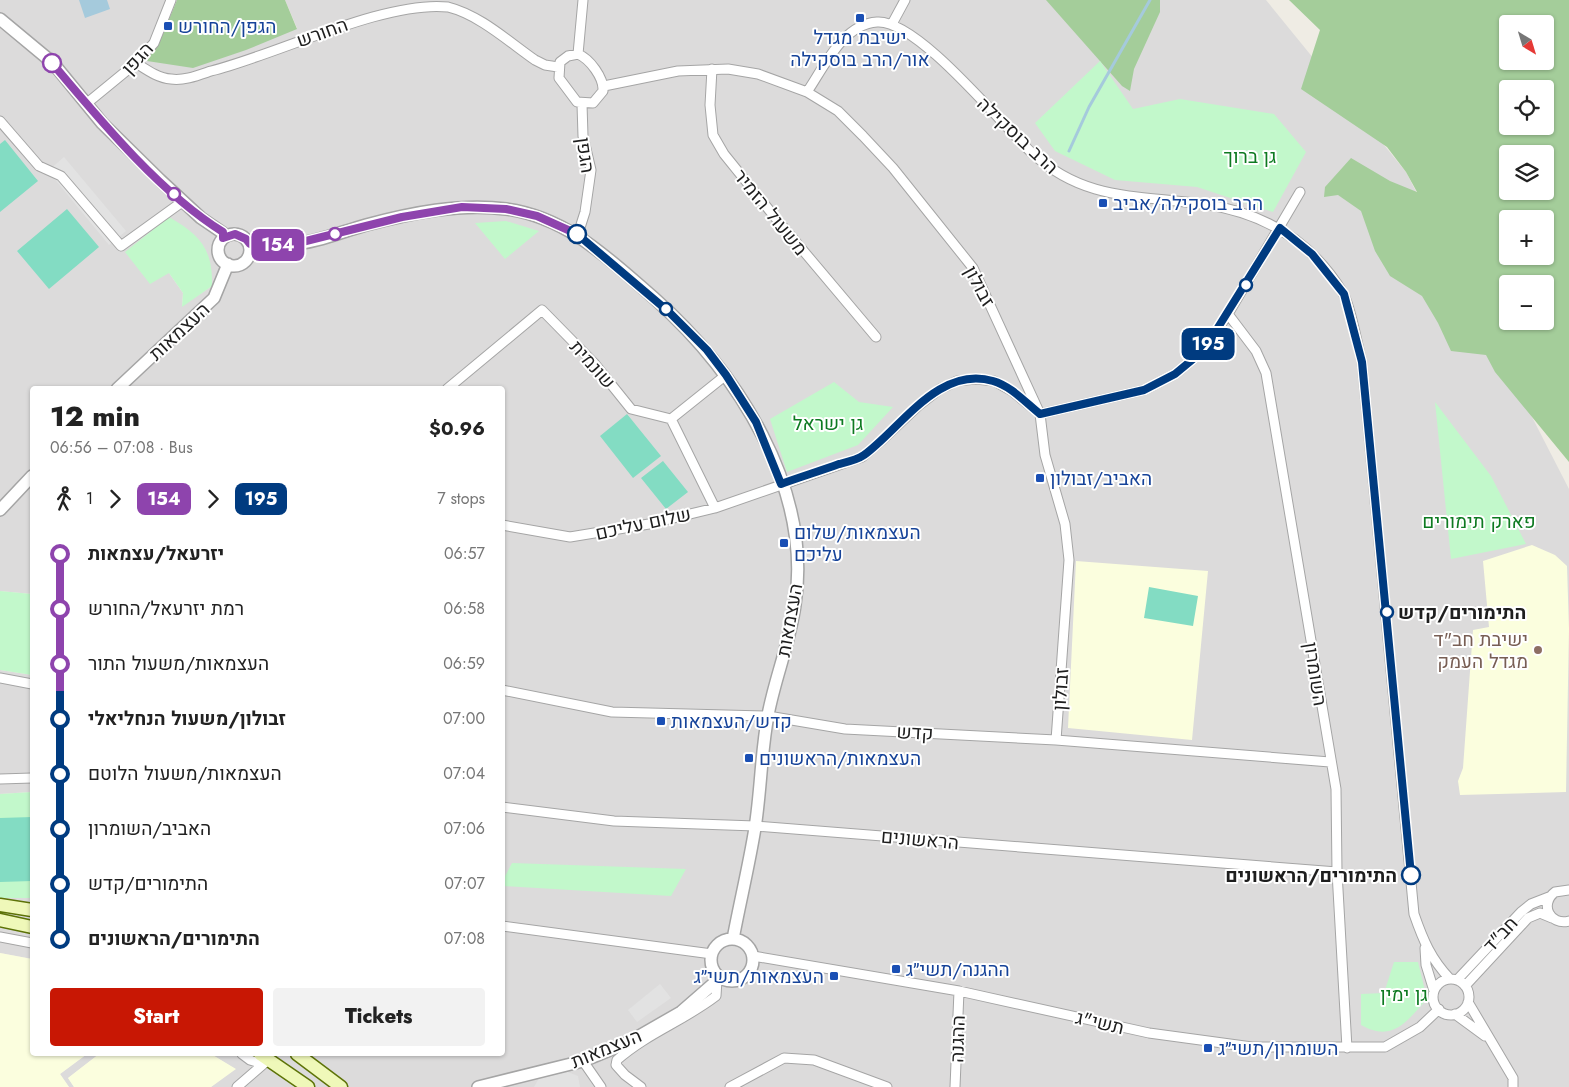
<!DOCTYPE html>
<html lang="en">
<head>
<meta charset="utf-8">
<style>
	body { margin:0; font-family:Jost,Heebo,sans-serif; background:#f2f2f2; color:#222; height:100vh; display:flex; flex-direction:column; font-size:19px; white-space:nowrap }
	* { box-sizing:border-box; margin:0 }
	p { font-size:16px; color:#767676 }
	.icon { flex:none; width:28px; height:28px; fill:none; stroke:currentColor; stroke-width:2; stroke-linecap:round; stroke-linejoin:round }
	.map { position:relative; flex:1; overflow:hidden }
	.panel { position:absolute; left:30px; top:386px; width:475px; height:670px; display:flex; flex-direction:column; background:#fff; border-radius:5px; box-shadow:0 1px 4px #0004 }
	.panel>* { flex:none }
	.badge { padding:0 10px; border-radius:8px; font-size:18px; line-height:32px }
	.needle { width:32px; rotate:142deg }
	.fabs { position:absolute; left:1499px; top:15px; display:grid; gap:10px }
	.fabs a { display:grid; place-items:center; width:55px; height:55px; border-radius:5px; background:#fff; box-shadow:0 1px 4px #0004; font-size:25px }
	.map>.badge { position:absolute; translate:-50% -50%; box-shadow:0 0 0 2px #fff }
	.legs { display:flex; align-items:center; gap:8px; height:55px; padding:0 20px; font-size:16px }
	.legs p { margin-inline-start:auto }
	.summary { display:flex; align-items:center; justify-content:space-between; height:85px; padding:0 20px }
	h1 { font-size:28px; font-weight:800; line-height:38px }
	.button { display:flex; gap:10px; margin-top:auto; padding:10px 20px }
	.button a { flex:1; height:58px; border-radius:5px; background:#c81704; color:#fff; font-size:20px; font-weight:800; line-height:58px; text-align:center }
	.button a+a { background:#f2f2f2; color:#222 }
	ul { padding:0 20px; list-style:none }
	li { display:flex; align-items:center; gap:18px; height:55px; font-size:19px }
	li i { display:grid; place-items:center; width:8px; height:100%; margin:0 6px; background:currentColor }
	li i::after { content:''; width:12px; height:12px; margin:-6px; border:4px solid; border-radius:50%; background:#fff }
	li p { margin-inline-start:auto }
	li:first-child i { background:linear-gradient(#0000 50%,currentColor 0) }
	li:last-child i { background:linear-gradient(currentColor 50%,#0000 0) }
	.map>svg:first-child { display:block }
</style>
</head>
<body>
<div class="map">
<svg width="1569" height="1087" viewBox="0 0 1569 1087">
	<rect width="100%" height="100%" fill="#efece4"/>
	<path fill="#dcdbdb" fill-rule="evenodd" d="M0 0H177L162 36 147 61 297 28 285 0H1266L1406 172 1569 489V1087H211L235 1069 211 1054H502V389H32V594L0 591ZM169 273 212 286 182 306 183 293Z
		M0 670 32 675V792L0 794Z
		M0 898H32V959L0 953Z
		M87 1054H99L68 1078 74 1087H69L60 1074Z"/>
	<path fill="#fbfede" d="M1532 545 1555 555 1567 566 1569 629 1566 792 1460 795 1458 781 1463 768 1473 630 1489 627 1483 561Z
		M1076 561 1208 571 1192 740 1068 728Z
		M0 953 32 959V1054H87L60 1074 69 1087H0Z
		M99 1054H211L236 1069 211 1087H74L68 1078Z"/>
	<path fill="#a4cd9a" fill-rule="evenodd" d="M177 0H285L297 29 246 50 193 68 147 61 162 36Z
		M1046 0H1160V12L1134 69 1130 91 1122 86Z
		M1289 0H1569V462L1495 372 1486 355 1451 351 1438 323 1422 296 1390 276 1375 251 1361 211 1338 195 1324 197 1325 187 1351 158 1390 181 1417 192 1406 172 1387 147 1301 89 1320 30ZM1508 24H1545V61H1508ZM1508 89H1545V126H1508ZM1508 154H1545V191H1508ZM1508 219H1545V256H1508ZM1508 284H1545V321H1508Z"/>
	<path fill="#c2f8cb" d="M1100 61 1133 109 1180 99 1274 114 1306 152 1273 212 1197 187 1115 180 1055 151 1035 123Z
		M169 217C200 235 213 249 212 286L182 307 183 293 169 273 150 284 125 252Z
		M506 221 539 231 505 259 475 223Z
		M834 382 859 402 893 407 858 445 787 472 770 419Z
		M1435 402 1491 476 1526 544 1451 559Z
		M0 591 32 594V675L0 670Z
		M32 792V898H0V794Z
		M512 863 686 869 671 896 503 886V880Z
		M1394 962H1418L1427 999C1407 1021 1393 1043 1361 1025V994L1384 993Z"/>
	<path fill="#83dcc3" d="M5 140 38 181 0 212V144Z
		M67 209 99 247 49 289 17 251Z
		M627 414 661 456 633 478 600 436Z
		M663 461 688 492 666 509 641 478Z
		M1149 587 1198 596 1193 626 1144 618Z
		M32 817V881L0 882V818Z"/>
	<path fill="#e2e2e2" d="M64 157 126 231 109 245 48 171Z
		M660 984 671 998 637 1022 628 1010Z
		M560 1069 578 1076 580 1087H534L542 1073Z"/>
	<path fill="#a5cadc" d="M79 0H107L110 9 85 18Z"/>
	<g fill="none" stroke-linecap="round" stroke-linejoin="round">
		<path stroke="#a5cadc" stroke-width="3" d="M1069 151 1089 107 1150 0"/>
		<g stroke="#a5a5a5" stroke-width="11">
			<path id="minor" d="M892 24 905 0
				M578 54C590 59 604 78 603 91L593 103 577 102 559 78 560 62 568 56Z
				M578 54 583 0
				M136 63C147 70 158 78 171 79 184 81 199 75 211 71 276 55 385 0 448 7 480 15 509 42 535 60L545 65 558 67
				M712 69 710 105 713 135 724 154 774 216 876 337
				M604 86 678 71 728 69 758 74 807 92 838 111 863 136 893 168 973 268 1040 414 1045 455 1065 524 1069 560 1056 740
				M807 92C824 67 843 24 877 22 917 19 1001 124 1032 153 1084 201 1137 195 1202 204 1262 212 1311 240 1343 293 1351 307 1357 344 1362 362L1414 914C1423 940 1431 959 1450 979
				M86 104 136 63 154 43 171 0
				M0 121 39 166 61 176 121 246 182 202
				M578 234 585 212 591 170 583 136 582 104
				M1228 314 1256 351 1266 373 1336 789 1337 872 1347 1048
				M447 389 542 310 594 363 631 409 671 419 715 508
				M671 419 726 375
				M502 525 570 537 649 524 715 508 862 457 882 440 918 406 940 389 957 381 976 379 994 381 1012 391 1040 414 1144 390 1175 374 1204 350 1228 314 1300 192
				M0 678 32 684
				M502 690 612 712 768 716 845 729 1056 740 1330 762
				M0 779 32 778
				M502 807 614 821 755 826 1337 872
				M1569 890 1555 892C1539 904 1550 926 1569 921
				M502 926 712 954
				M0 937 32 943
				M1425 948 1426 965 1434 991
				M753 956 959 991 1149 1033 1252 1047H1385L1420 1027 1439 1009
				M1433 997a18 18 0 1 1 36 0a18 18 0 1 1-36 0Z
				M1457 980 1521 912 1531 904 1549 897
				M1465 986 1528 918 1540 913 1552 918
				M1468 1002 1513 1078V1087
				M1455 1014 1485 1036
				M242 1054 250 1060 263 1064
				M583 1061 601 1087
				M237 1087 268 1060
				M641 1087 625 1075 616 1065 617 1060C646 1034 685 1020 716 996L717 980
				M730 1087 784 1058 814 1060 887 1087
				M955 1087 959 991"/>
		</g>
		<g stroke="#a5a5a5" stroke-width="14">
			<path id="tertiary" d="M0 19 53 63 102 123 160 180 201 218 223 233V238
				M218 250a16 16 0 1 1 32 0a16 16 0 1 1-32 0Z
				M250 244C263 244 276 246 289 245 315 243 341 232 366 225 411 213 460 203 506 209 567 217 609 259 654 298 737 372 813 488 795 605 790 642 775 678 768 715 761 752 761 790 755 828 749 865 740 902 733 939
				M117 389 214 298 228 264
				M0 510 32 476
				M711 960a21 21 0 1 1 42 0a21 21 0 1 1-42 0Z
				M478 1087 583 1061 627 1043 681 1012 720 978"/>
		</g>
		<g stroke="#5d7307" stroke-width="15">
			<path id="secondary" d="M0 905 32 910
				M0 920 32 927
				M260 1054 308 1087
				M297 1054 341 1087"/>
		</g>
		<use href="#minor" stroke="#fff" stroke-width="9"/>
		<use href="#tertiary" stroke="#fff" stroke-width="11"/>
		<use href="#secondary" stroke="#eff8b9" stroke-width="12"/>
	</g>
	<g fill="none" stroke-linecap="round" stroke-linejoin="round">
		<g stroke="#fff" stroke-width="11">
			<path id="line-1" d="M52 63C100 120 160 193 223 232V238L235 234 246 239 250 244 290 245 402 217 462 207 506 209 537 216 577 234"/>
		</g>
		<g stroke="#fff" stroke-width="11">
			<path id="line-2" d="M577 234 669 312 707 350 726 375 756 422 781 484C800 477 820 471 839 464 847 462 857 460 864 455 901 428 939 365 993 381 1011 386 1026 403 1040 414L1144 390 1175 374 1204 350 1280 228 1312 254 1344 294 1362 362 1411 875"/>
		</g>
		<use href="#line-1" stroke="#8e44ad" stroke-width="8"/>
		<use href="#line-2" stroke="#003b80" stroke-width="8"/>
	</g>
	<g fill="#1a4fb4" stroke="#fff" stroke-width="2">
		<rect x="855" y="13" width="10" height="10" rx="2.5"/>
		<rect x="163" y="21" width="10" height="10" rx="2.5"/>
		<rect x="1098" y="198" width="10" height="10" rx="2.5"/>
		<rect x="1035" y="473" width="10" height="10" rx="2.5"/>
		<rect x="779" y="538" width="10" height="10" rx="2.5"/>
		<rect x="656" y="716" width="10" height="10" rx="2.5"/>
		<rect x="744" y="753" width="10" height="10" rx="2.5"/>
		<rect x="891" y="964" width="10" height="10" rx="2.5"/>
		<rect x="829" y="971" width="10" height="10" rx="2.5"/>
		<rect x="1203" y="1043" width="10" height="10" rx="2.5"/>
	</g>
	<g fill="#fff" stroke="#8e44ad" stroke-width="2.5">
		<circle cx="52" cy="63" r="9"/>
		<circle cx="174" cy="194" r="6"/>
		<circle cx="335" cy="234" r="6"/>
	</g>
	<g fill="#fff" stroke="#003b80" stroke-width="2.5">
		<circle cx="577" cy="234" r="9"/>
		<circle cx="1246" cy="285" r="6"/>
		<circle cx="666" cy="309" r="6"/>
		<circle cx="1387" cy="612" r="6"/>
		<circle cx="1411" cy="875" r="9"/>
	</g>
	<circle fill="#8d6e63" stroke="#fff" stroke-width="2" cx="1538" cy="650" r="5"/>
	<g text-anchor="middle" stroke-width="4" stroke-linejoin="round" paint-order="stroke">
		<g font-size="19" fill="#164399" stroke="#fff" text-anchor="start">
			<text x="178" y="33">הגפן/החורש</text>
			<text x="860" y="44" text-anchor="middle">ישיבת מגדל<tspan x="860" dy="22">אור/הרב בוסקילה</tspan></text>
			<text x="1113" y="210">הרב בוסקילה/אביב</text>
			<text x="1050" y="485">האביב/זבולון</text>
			<text x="794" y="539">העצמאות/שלום<tspan x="794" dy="22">עליכם</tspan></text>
			<text x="671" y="728">קדש/העצמאות</text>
			<text x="759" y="765">העצמאות/הראשונים</text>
			<text x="906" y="976">ההגנה/תשי״ג</text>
			<text x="824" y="983" text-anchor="end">העצמאות/תשי״ג</text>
			<text x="1218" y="1055">השומרון/תשי״ג</text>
		</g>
		<g font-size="19" fill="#1e1e1e" stroke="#fff">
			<text transform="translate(322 32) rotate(-20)" y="7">החורש</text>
			<text transform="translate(137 58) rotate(-47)" y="7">הגפן</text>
			<text transform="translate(1018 135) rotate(43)" y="7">הרב בוסקילה</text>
			<text transform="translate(586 155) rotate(82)" y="7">הגפן</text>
			<text transform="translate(771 212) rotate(51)" y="7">משעול הזמיר</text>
			<text transform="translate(980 286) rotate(62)" y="7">זבולון</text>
			<text transform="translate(179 331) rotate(-43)" y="7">העצמאות</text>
			<text transform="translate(593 364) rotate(48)" y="7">שונמית</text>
			<text transform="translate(643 523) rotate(-12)" y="7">שלום עליכם</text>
			<text transform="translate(789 620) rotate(-80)" y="7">העצמאות</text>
			<text transform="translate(1316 674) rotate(81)" y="7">השומרון</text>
			<text transform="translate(1060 689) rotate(-86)" y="7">זבולון</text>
			<text transform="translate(915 732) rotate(3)" y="7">קדש</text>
			<text transform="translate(920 839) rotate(5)" y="7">הראשונים</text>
			<text transform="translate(1500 934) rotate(-47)" y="7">חב"ד</text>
			<text transform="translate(1100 1022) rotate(13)" y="7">תשי"ג</text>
			<text transform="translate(957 1039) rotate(-88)" y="7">ההגנה</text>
			<text transform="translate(606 1048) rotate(-22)" y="7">העצמאות</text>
		</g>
		<g font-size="19" fill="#0e7a21" stroke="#fff">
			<text x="1250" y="163">גן ברוך</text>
			<text x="828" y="430">גן ישראל</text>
			<text x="1479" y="528">פארק תימורים</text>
			<text x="1404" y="1001">גן ימין</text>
		</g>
		<g font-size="19" font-weight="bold" fill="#1e1e1e" stroke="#fff" text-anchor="start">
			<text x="1398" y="619">התימורים/קדש</text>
			<text x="1397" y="882" text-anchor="end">התימורים/הראשונים</text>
		</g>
		<g font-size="19" fill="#785e54" stroke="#fff" text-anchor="end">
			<text x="1528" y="646">ישיבת חב"ד<tspan x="1528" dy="22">מגדל העמק</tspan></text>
		</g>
	</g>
</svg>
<div class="fabs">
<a><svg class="needle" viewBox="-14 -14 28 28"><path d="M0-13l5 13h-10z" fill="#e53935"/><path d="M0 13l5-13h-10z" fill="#767676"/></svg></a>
<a><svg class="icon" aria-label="locate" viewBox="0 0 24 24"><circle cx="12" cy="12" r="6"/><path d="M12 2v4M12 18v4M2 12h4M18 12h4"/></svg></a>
<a><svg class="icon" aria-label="layers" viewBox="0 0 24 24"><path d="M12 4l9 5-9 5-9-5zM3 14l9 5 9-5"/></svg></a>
<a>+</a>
<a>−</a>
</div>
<b class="badge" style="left:278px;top:245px;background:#8e44ad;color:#fff">154</b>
<b class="badge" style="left:1208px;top:344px;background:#003b80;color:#fff">195</b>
<section class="panel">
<div class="summary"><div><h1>12 min</h1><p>06:56 – 07:08 · Bus</p></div><b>$0.96</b></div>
<div class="legs"><svg class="icon" aria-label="walk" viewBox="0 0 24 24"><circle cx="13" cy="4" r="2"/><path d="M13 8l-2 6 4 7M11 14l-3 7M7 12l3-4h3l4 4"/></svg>1<svg class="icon" aria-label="forward" viewBox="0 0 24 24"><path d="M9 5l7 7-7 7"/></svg><b class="badge" style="background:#8e44ad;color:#fff">154</b><svg class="icon" aria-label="forward" viewBox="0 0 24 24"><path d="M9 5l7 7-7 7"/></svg><b class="badge" style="background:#003b80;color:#fff">195</b><p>7 stops</p></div>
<ul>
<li><i style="color:#8e44ad"></i><b>יזרעאל/עצמאות</b><p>06:57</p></li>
<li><i style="color:#8e44ad"></i><span>רמת יזרעאל/החורש</span><p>06:58</p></li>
<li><i style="color:#8e44ad"></i><span>העצמאות/משעול התור</span><p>06:59</p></li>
<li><i style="color:#003b80"></i><b>זבולון/משעול הנחליאלי</b><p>07:00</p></li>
<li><i style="color:#003b80"></i><span>העצמאות/משעול הלוטם</span><p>07:04</p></li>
<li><i style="color:#003b80"></i><span>האביב/השומרון</span><p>07:06</p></li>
<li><i style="color:#003b80"></i><span>התימורים/קדש</span><p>07:07</p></li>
<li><i style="color:#003b80"></i><b>התימורים/הראשונים</b><p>07:08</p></li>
</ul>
<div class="button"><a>Start</a><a>Tickets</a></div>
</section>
</div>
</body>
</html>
